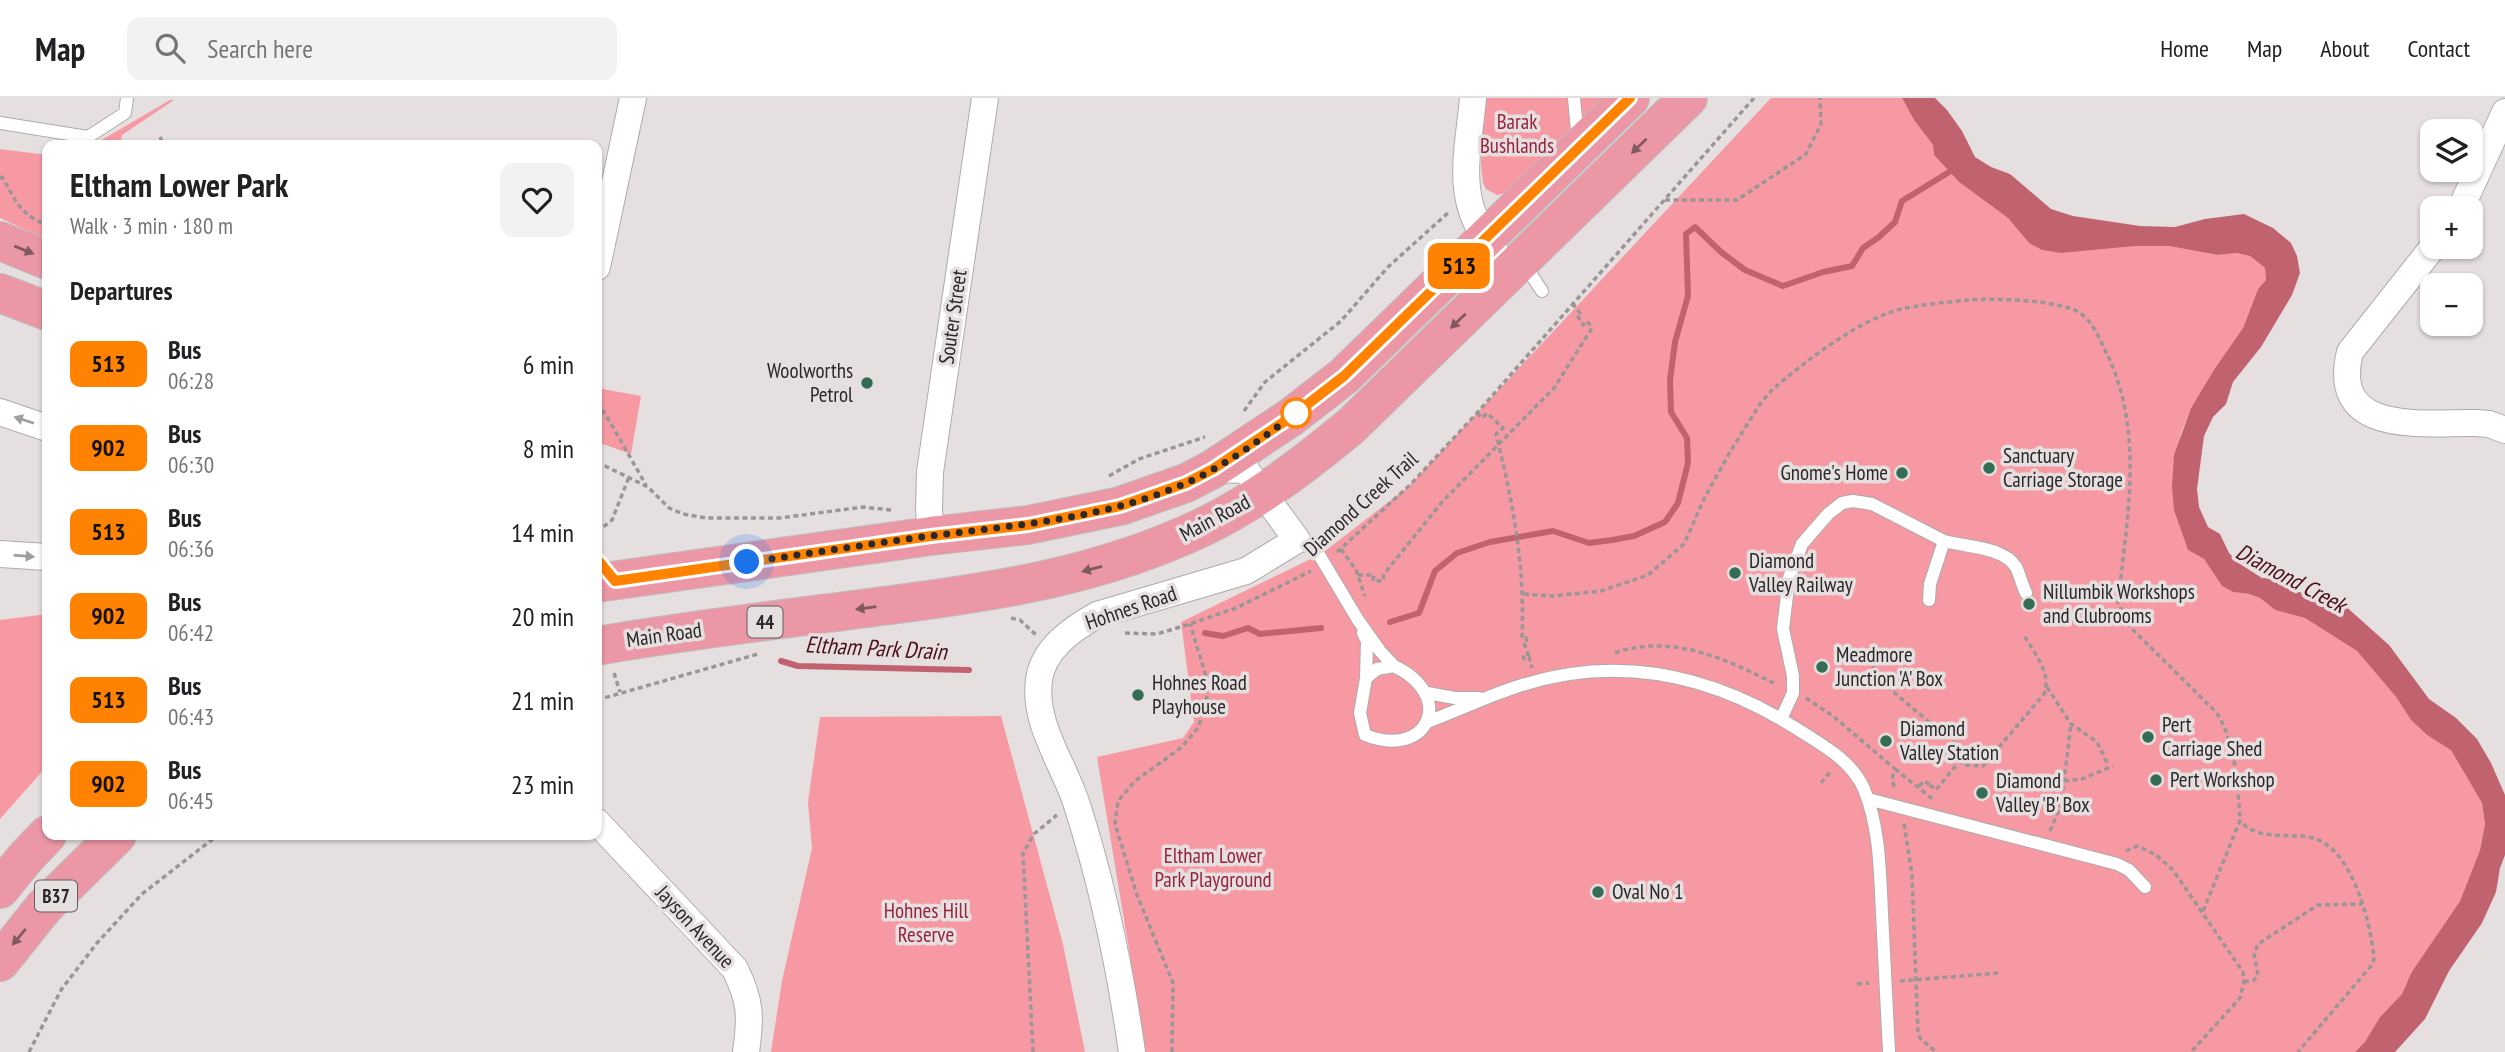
<!DOCTYPE html>
<html lang="en">
<head>
<meta charset="utf-8">
<style>
	body { margin:0; font-family:"PT Sans Narrow",sans-serif; background:#f2f2f2; color:#202124; height:100vh; display:flex; flex-direction:column; font-size:26px; white-space:nowrap }
	* { box-sizing:border-box; margin:0 }
	p { font-size:23px; color:#757577 }
	.icon { flex:none; width:38px; height:38px; fill:none; stroke:currentColor; stroke-width:2; stroke-linecap:round; stroke-linejoin:round }
	.map { position:relative; flex:1; overflow:hidden }
	.panel { position:absolute; left:42px; top:42px; width:560px; height:700px; display:flex; flex-direction:column; background:#fff; border-radius:14px; box-shadow:0 2px 5px #0004 }
	.panel>* { flex:none }
	.badge { padding:0 14px; border-radius:10px; font-size:24px; line-height:46px }
	.tools { position:absolute; left:2420px; top:21px; display:grid; gap:14px }
	.tools a { display:grid; place-items:center; width:63px; height:63px; border-radius:14px; background:#fff; box-shadow:0 2px 5px #0004; font-size:35px }
	.you { position:absolute; width:35px; height:35px; margin:-18px; border:5px solid #fff; border-radius:50%; background:#1a73e8; box-shadow:0 0 0 10px #1a73e833 }
	.map>.badge { position:absolute; translate:-50% -50%; box-shadow:0 0 0 4px #fff }
	h2 { padding:0 28px; font-size:26px; line-height:63px }
	.round { display:grid; place-items:center; flex:none; width:74px; height:74px; border-radius:14px; background:#f2f2f2 }
	.summary { display:flex; align-items:center; justify-content:space-between; height:119px; padding:0 28px }
	h1 { font-size:33px; font-weight:600; line-height:52px }
	ul { padding:0; list-style:none }
	li { display:flex; align-items:center; gap:21px; height:84px; padding:0 28px }
	li div { flex:1 }
	li b { display:block; font-size:26px }
	li em { font-style:normal }
	li .badge { min-width:77px; font-weight:700; text-align:center }
	header { display:flex; align-items:center; gap:42px; box-sizing:border-box; height:98px; padding:0 35px; background:#fff; border-bottom:2px solid #e0e0e0 }
	header strong { font-size:33px }
	nav { display:flex; gap:38px; margin-inline-start:auto; font-size:24px }
	.search { width:490px; height:63px; background:#f2f2f2; display:flex; align-items:center; gap:18px; box-sizing:border-box; padding:0 24px; border-radius:14px; color:#757577; font-size:26px }
	.map>svg:first-child { display:block }
</style>
</head>
<body>
<header>
<strong>Map</strong>
<div class="search"><svg class="icon" aria-label="search" viewBox="0 0 24 24"><circle cx="10" cy="10" r="6"/><path d="M15 15l6 6"/></svg>Search here</div>
<nav><a>Home</a><a>Map</a><a>About</a><a>Contact</a></nav>
</header>
<div class="map">
<svg width="2505" height="954" viewBox="0 0 2505 954">
	<rect width="100%" height="100%" fill="#e6dfe0"/>
	<path fill="#f799a3" d="M1483 0H1609L1506 95 1497 97 1486 91 1483 85 1481 66Z
		M1771 0H1902L1914 22 1933 47 1934 57 1959 84 2008 120 2029 145 2062 155 2136 148H2169L2218 157 2236 155 2250 158 2265 170 2266 182 2258 191 2243 230 2215 270 2191 310 2180 338 2182 432 2188 452 2204 461 2222 488 2233 494 2249 496 2260 500 2275 512 2305 520 2357 553 2396 599 2411 622 2427 637 2451 651 2482 705 2485 726 2480 752 2460 803 2411 875 2402 896 2380 919 2365 945 2355 954H1146L1097 659 1183 640 1194 624 1181 524 1321 456 1408 389Z
		M170 2H174L122 37 120 47H93Z
		M0 51 47 57V142L0 120Z
		M597 290 641 298 631 356 597 344Z
		M47 516V668L0 721V522Z
		M1001 618 1063 846 1085 954H771L782 883 812 750 808 704 820 619Z"/>
	<path fill="#c1636f" d="M1902 0H1935L1947 12 1962 33 1975 59 1991 69 2010 76 2051 111 2073 118 2140 128 2175 129 2205 121 2244 116 2273 130 2291 145 2297 158 2300 175 2292 197 2261 249 2233 284 2226 306 2213 319 2204 338 2197 391 2199 409 2208 429 2220 436 2229 455 2240 466 2262 480 2278 481 2299 494 2327 499 2342 505 2389 547 2429 601 2456 620 2477 641 2491 665 2505 697V757L2500 770 2496 794 2482 825 2449 873 2425 921 2395 954H2355L2365 944 2380 919 2402 896 2411 875 2460 803 2480 752 2485 726 2482 705 2451 652 2427 637 2411 622 2396 599 2357 553 2305 520 2275 512 2260 500 2249 496 2233 494 2222 488 2204 461 2188 452 2174 412 2172 389 2174 357 2191 310 2215 270 2243 230 2258 191 2266 182 2265 170 2250 158 2236 155 2218 157 2169 148H2136L2062 155 2042 152 2029 145 2008 120 1959 84 1934 57 1933 47 1914 22Z"/>
	<g fill="none" stroke-linecap="round" stroke-linejoin="round">
		<path stroke="#c1636f" stroke-width="6" d="M1390 524 1419 515 1435 473 1457 455 1490 444 1553 433 1589 445 1612 442 1634 438 1665 424 1678 405 1688 365 1687 340 1671 314 1670 282 1675 244 1688 198 1686 136 1695 129 1721 154 1745 172 1783 188 1823 174 1852 168 1863 150 1879 139 1895 124 1902 103 1954 71
			M1205 535 1223 538 1248 530 1260 536 1321 530
			M781 563 798 568 969 572"/>
		<g stroke="#b0aaab" stroke-width="14">
			<path id="lane" d="M1574 0 1578 43
				M0 25 88 39 125 15 127 0
				M1524 166 1542 193
				M1297 442 1318 455 1358 522 1380 553 1394 568
				M1944 443C1966 449 2004 449 2016 469 2020 477 2022 487 2026 495
				M1363 535 1367 543 1366 580
				M1394 568C1457 598 1428 662 1365 637L1360 615 1366 580 1377 571Z
				M1427 595 1455 600H1479
				M1781 621 1793 595V578L1783 531 1789 480 1802 446 1828 416 1842 405 1853 403 1872 406 1944 443 1930 486 1929 502
				M1427 624C1457 613 1485 599 1516 589 1615 556 1707 575 1794 629 1820 646 1851 661 1864 691 1880 730 1880 775 1882 816 1884 862 1887 908 1889 954
				M1868 701 2117 766 2129 772 2145 789"/>
		</g>
		<g stroke="#b0aaab" stroke-width="28">
			<path id="street" d="M1473 0C1468 56 1453 104 1494 151
				M2461 110 2505 14
				M2433 149 2350 254C2329 339 2424 324 2476 325L2489 326 2505 332
				M597 169 633 0
				M0 314 47 330
				M931 438 929 411 930 374 985 0
				M0 456 47 459
				M597 724 735 871C751 904 751 918 746 954
				M1132 954C1120 870 1102 784 1076 704 1063 665 1033 625 1039 582 1043 551 1072 531 1097 517L1246 473 1297 442 1246 372 1213 371"/>
		</g>
		<g stroke="#bfbebe" stroke-width="40">
			<path id="primary" d="M0 143 47 162
				M0 195 47 213
				M597 485 931 438 1028 427 1120 408 1186 385 1213 371 1291 319 1344 278 1630 0
				M597 548C694 531 793 520 891 507 1000 493 1102 477 1203 429 1257 403 1305 366 1351 328L1688 0
				M0 791 26 759 47 737
				M0 864 44 809 117 737"/>
		</g>
		<path stroke="#9b9696" stroke-width="3.5" stroke-dasharray="5 3.5" stroke-linecap="butt" d="M160 39 164 47
			M0 80 2 79C17 104 19 116 47 127
			M1665 102H1737L1806 56 1821 26 1820 0
			M597 305 606 317 646 387
			M1244 313 1265 284 1341 223 1388 169 1449 114
			M1477 315 1482 320 1487 315 1503 330 1496 336C1513 405 1525 467 1522 538L1523 541 1526 540 1527 544 1524 545 1528 556 1523 557 1524 561 1529 559 1532 570
			M597 364 648 389 669 410 683 416 706 420H780L863 409 892 412
			M1109 378 1139 361 1205 339
			M597 434 612 422 629 379
			M1341 451 1356 472 1365 498
			M1337 454 1411 386 1477 315 1754 0
			M1358 477H1374L1373 483H1383L1384 476 1442 404 1554 290 1592 230 1587 223 1583 227 1577 217 1580 215 1573 206
			M1524 496 1553 498 1601 493 1648 477 1684 446 1705 399 1730 354 1760 306 1772 292C1804 264 1861 220 1902 211 1924 206 1948 204 1970 202 1994 200 2061 202 2080 215 2093 224 2099 240 2106 254 2145 333 2127 420 2118 504L2127 526 2216 614C2236 644 2238 688 2240 723
			M1011 520 1020 522 1036 537
			M1125 535 1157 536 1190 526 1236 510 1311 473
			M1615 555C1671 535 1727 561 1777 587
			M1873 568 1878 581 1960 650
			M614 575 620 594
			M2047 589 2071 626 2097 644 2108 667
			M1806 600 1833 618 1895 671 1892 681 1895 692
			M597 602 758 556
			M1944 653 1964 667 1983 668 2044 596C2052 575 2034 555 2024 537
			M1895 671 1934 702
			M2064 683 2082 681 2113 668
			M1821 685 1831 673
			M1919 688 1924 683 1930 687
			M1904 726 1912 777 1918 936 1920 940 1936 954
			M2050 733 2061 707 2071 626
			M2126 753 2138 748 2156 757 2173 772 2243 874 2244 884 2240 900 2191 954
			M2203 813 2240 723C2259 744 2289 734 2313 740 2352 750 2371 825 2374 861L2371 868 2298 954
			M1900 883 1999 875
			M2244 884 2254 882 2258 878 2254 856 2258 846 2318 807 2362 806
			M1857 886 1869 885
			M29 954 61 892 97 845 142 796 218 737
			M1033 954 1023 755 1034 736 1057 717
			M1172 954 1173 885 1137 797 1115 726 1118 703 1135 683 1182 649 1197 631 1207 608 1206 578 1190 526"/>
		<use href="#lane" stroke="#fff" stroke-width="12"/>
		<use href="#street" stroke="#fff" stroke-width="26"/>
		<use href="#primary" stroke="#eb97a5" stroke-width="38"/>
		<path stroke="#9b9696" stroke-width="3.5" stroke-dasharray="5 3.5" stroke-linecap="butt" d="M1930 687 1936 692 1966 655 1960 650"/>
	</g>
	<defs><path id="oneway-solid" d="M-6-.8H1V-3.2L6.5 0L1 3.2V.8H-6Z" transform="scale(1.75)"/></defs>
	<g fill="#815a60">
		<use href="#oneway-solid" transform="translate(1639 48) rotate(136)"/>
		<use href="#oneway-solid" transform="translate(24 152) rotate(22)"/>
		<use href="#oneway-solid" transform="translate(1458 223) rotate(136)"/>
		<use href="#oneway-solid" transform="translate(1092 471) rotate(165)"/>
		<use href="#oneway-solid" transform="translate(866 510) rotate(172)"/>
		<use href="#oneway-solid" transform="translate(19 839) rotate(130)"/>
	</g>
	<g fill="#9f9e9e">
		<use href="#oneway-solid" transform="translate(24 322) rotate(-162)"/>
		<use href="#oneway-solid" transform="translate(24 458) rotate(5)"/>
	</g>
	<g fill="none" stroke-linecap="round" stroke-linejoin="round">
		<g stroke="#fff" stroke-width="16">
			<path id="line" d="M597 461 615 483 931 438 1028 427 1120 408 1186 385 1213 371 1291 319 1344 278 1630 0"/>
		</g>
		<use href="#line" stroke="#ff8200" stroke-width="10"/>
		<path stroke="#2a2828" stroke-width="7" stroke-dasharray="0 12.6" d="M747 464C808 456 869 446 930 438 1017 427 1103 421 1184 386 1223 369 1262 341 1296 315"/>
	</g>
	<g fill="#356d54" stroke="#e6dfe0" stroke-width="2.5">
		<circle cx="867" cy="285" r="7"/>
		<circle cx="1989" cy="370" r="7"/>
		<circle cx="1902" cy="375" r="7"/>
		<circle cx="1735" cy="475" r="7"/>
		<circle cx="2029" cy="506" r="7"/>
		<circle cx="1822" cy="569" r="7"/>
		<circle cx="1138" cy="597" r="7"/>
		<circle cx="2148" cy="639" r="7"/>
		<circle cx="1886" cy="643" r="7"/>
		<circle cx="2156" cy="682" r="7"/>
		<circle cx="1982" cy="695" r="7"/>
		<circle cx="1598" cy="794" r="7"/>
	</g>
	<circle fill="#fff" stroke="#ff8200" stroke-width="3.5" cx="1296" cy="315" r="14"/>
	<g text-anchor="middle" stroke-width="7" stroke-linejoin="round" paint-order="stroke">
		<g fill="#e6dfe0" stroke="#625f5f" stroke-width="2">
			<rect x="747.5" y="508.5" width="35" height="31" rx="5"/>
			<rect x="35" y="782.5" width="42" height="31" rx="5"/>
		</g>
		<g font-size="19" font-weight="bold" fill="#2a2828">
			<text x="765" y="531">44</text>
			<text x="56" y="805">B37</text>
		</g>
		<g font-size="21" fill="#97233d" stroke="#e6dfe0">
			<text x="1517" y="31">Barak<tspan x="1517" dy="24">Bushlands</tspan></text>
			<text x="1213" y="765">Eltham Lower<tspan x="1213" dy="24">Park Playground</tspan></text>
			<text x="926" y="820">Hohnes Hill<tspan x="926" dy="24">Reserve</tspan></text>
		</g>
		<g font-size="21" fill="#2a2828" stroke="#e6dfe0">
			<text transform="translate(953 219) rotate(-82)" y="7">Souter Street</text>
			<text transform="translate(1361 406) rotate(-42)" y="7">Diamond Creek Trail</text>
			<text transform="translate(1215 420) rotate(-28)" y="7">Main Road</text>
			<text transform="translate(1131 510) rotate(-19)" y="7">Hohnes Road</text>
			<text transform="translate(664 537) rotate(-8)" y="7">Main Road</text>
			<text transform="translate(695 829) rotate(47)" y="7">Jayson Avenue</text>
		</g>
		<g font-size="21" fill="#2a2828" stroke="#e6dfe0" text-anchor="start">
			<text x="853" y="280" text-anchor="end">Woolworths<tspan x="853" dy="24">Petrol</tspan></text>
			<text x="2003" y="365">Sanctuary<tspan x="2003" dy="24">Carriage Storage</tspan></text>
			<text x="1888" y="382" text-anchor="end">Gnome's Home</text>
			<text x="1749" y="470">Diamond<tspan x="1749" dy="24">Valley Railway</tspan></text>
			<text x="2043" y="501">Nillumbik Workshops<tspan x="2043" dy="24">and Clubrooms</tspan></text>
			<text x="1836" y="564">Meadmore<tspan x="1836" dy="24">Junction 'A' Box</tspan></text>
			<text x="1152" y="592">Hohnes Road<tspan x="1152" dy="24">Playhouse</tspan></text>
			<text x="2162" y="634">Pert<tspan x="2162" dy="24">Carriage Shed</tspan></text>
			<text x="1900" y="638">Diamond<tspan x="1900" dy="24">Valley Station</tspan></text>
			<text x="2170" y="689">Pert Workshop</text>
			<text x="1996" y="690">Diamond<tspan x="1996" dy="24">Valley 'B' Box</tspan></text>
			<text x="1612" y="801">Oval No 1</text>
		</g>
		<g font-size="23" font-style="italic" fill="#4c0f1c" stroke="#e6dfe0">
			<text transform="translate(2291 480) rotate(28)" y="8">Diamond Creek</text>
			<text transform="translate(876 550) rotate(3)" y="8">Eltham Park Drain</text>
		</g>
	</g>
</svg>
<div class="tools">
<a><svg class="icon" aria-label="layers" viewBox="0 0 24 24"><path d="M12 4l9 5-9 5-9-5zM3 14l9 5 9-5"/></svg></a>
<a>+</a>
<a>−</a>
</div>
<div class="you" style="left:747px;top:464px"></div>
<b class="badge" style="left:1459px;top:168px;background:#ff8200;color:#111">513</b>
<section class="panel">
<div class="summary"><div><h1>Eltham Lower Park</h1><p>Walk · 3 min · 180 m</p></div><a class="round"><svg class="icon" aria-label="heart" viewBox="0 0 24 24"><path d="M12 20l-8-8c-3-5 5-10 8-4 3-6 11-1 8 4z"/></svg></a></div>
<h2>Departures</h2>
<ul>
<li><span class="badge" style="background:#ff8200;color:#111">513</span><div><b>Bus</b><p>06:28</p></div><em>6 min</em></li>
<li><span class="badge" style="background:#ff8200;color:#111">902</span><div><b>Bus</b><p>06:30</p></div><em>8 min</em></li>
<li><span class="badge" style="background:#ff8200;color:#111">513</span><div><b>Bus</b><p>06:36</p></div><em>14 min</em></li>
<li><span class="badge" style="background:#ff8200;color:#111">902</span><div><b>Bus</b><p>06:42</p></div><em>20 min</em></li>
<li><span class="badge" style="background:#ff8200;color:#111">513</span><div><b>Bus</b><p>06:43</p></div><em>21 min</em></li>
<li><span class="badge" style="background:#ff8200;color:#111">902</span><div><b>Bus</b><p>06:45</p></div><em>23 min</em></li>
</ul>
</section>
</div>
</body>
</html>
